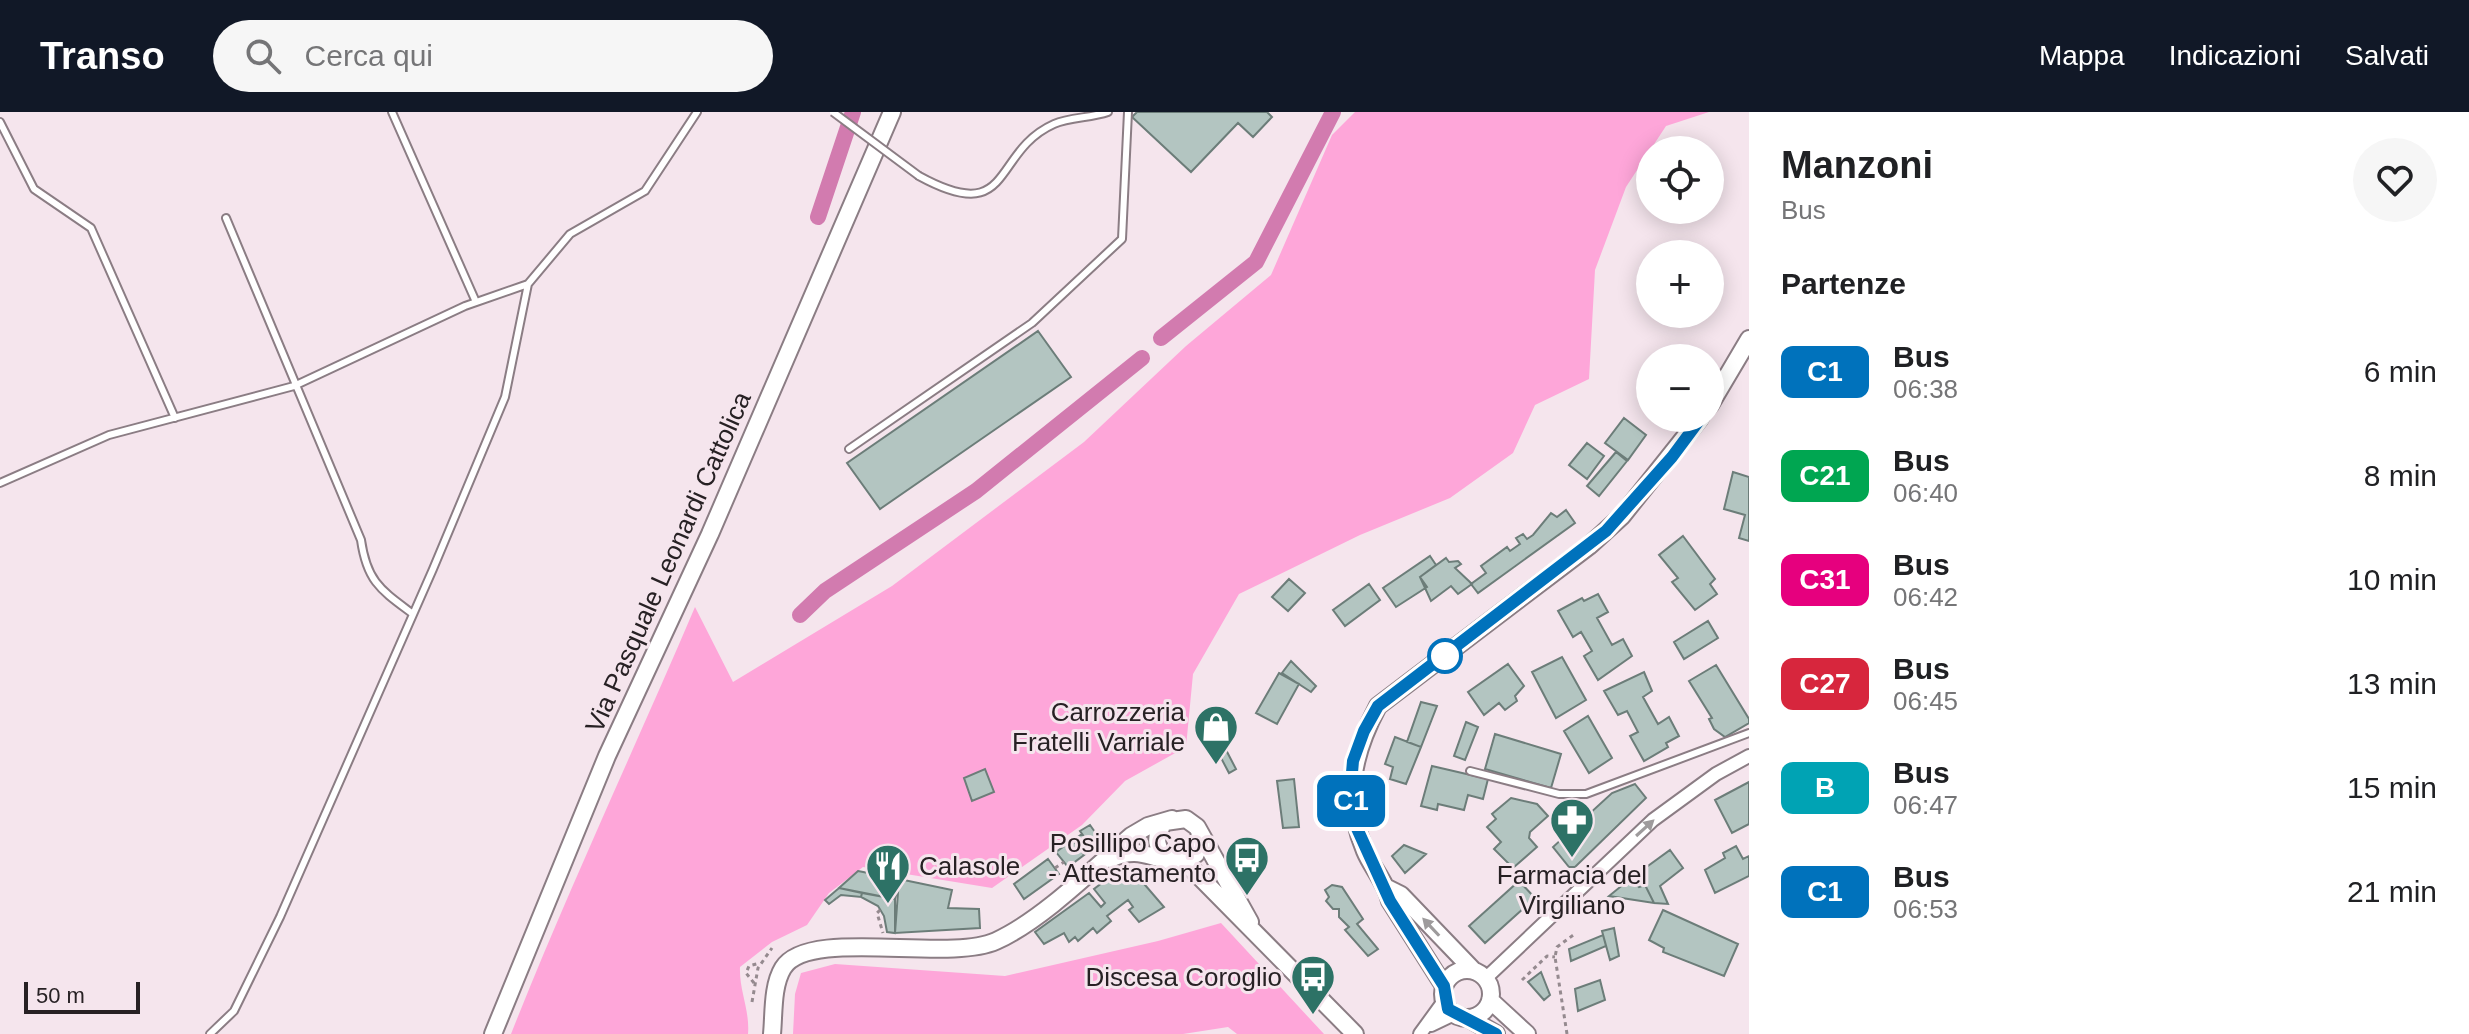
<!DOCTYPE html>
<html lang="it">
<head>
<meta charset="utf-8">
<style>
	body { margin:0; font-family:Helvetica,sans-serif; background:#f6f6f6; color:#202124; height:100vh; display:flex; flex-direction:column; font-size:30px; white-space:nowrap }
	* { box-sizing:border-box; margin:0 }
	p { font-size:26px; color:#757577 }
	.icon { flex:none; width:44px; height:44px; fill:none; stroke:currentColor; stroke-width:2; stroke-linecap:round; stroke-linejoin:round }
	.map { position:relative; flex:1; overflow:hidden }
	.panel { display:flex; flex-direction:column; background:#fff; width:720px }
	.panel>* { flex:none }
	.badge { padding:0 16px; border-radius:12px; font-size:28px; line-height:52px }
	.buttons { position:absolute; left:1636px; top:24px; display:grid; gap:16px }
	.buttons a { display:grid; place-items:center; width:88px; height:88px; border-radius:50%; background:#fff; box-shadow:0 4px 20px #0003; font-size:40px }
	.scale { position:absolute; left:24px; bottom:20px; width:116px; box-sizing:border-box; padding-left:8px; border:4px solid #272124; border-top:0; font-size:22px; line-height:28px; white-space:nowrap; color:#272124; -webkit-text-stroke:6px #f5e5ed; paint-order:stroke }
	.map>.badge { position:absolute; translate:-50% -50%; box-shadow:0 0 0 4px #fff }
	h2 { padding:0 32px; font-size:30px; line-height:72px }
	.round { display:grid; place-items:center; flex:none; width:84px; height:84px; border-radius:42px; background:#f6f6f6 }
	.headline { display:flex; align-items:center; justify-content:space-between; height:136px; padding:0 32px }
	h1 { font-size:38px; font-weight:800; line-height:60px }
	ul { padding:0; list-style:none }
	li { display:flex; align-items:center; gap:24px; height:104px; padding:0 32px }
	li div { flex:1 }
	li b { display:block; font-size:30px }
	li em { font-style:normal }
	li .badge { min-width:88px; font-weight:700; text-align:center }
	header { display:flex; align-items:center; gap:48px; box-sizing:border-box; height:112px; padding:0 40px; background:#111827; color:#fff }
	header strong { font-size:38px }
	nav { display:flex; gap:44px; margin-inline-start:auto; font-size:28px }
	.search { width:560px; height:72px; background:#f6f6f6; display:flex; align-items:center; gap:20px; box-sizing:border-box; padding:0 28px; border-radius:44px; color:#757577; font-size:30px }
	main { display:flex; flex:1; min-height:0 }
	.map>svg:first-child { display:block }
</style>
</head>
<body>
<header>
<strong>Transo</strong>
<div class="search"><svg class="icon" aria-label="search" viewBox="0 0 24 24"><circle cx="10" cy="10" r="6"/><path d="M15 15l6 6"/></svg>Cerca qui</div>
<nav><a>Mappa</a><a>Indicazioni</a><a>Salvati</a></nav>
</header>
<main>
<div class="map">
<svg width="1749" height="922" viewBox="0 0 1749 922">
	<rect width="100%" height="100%" fill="#f5e5ed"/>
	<path fill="#fea6d9" d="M1355 0H1709L1666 14 1626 75 1595 158 1589 267 1535 293 1513 341 1450 386 1360 423 1239 482 1193 562 1186 635 1125 669 1082 713 992 776 863 755 829 781 807 813 772 830 740 855C739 879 750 898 748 922H511C568 778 634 638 695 495L733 570 892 474 1084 330 1186 234 1271 163 1332 23Z
		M1221 811 1324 922H1237L1228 915 1183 922H793L795 882 801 861 835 852 1005 864 1158 829Z"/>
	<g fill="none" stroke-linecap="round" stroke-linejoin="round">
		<path stroke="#d27baf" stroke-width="16" d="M818 105 853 0
			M1161 226 1256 150 1333 0
			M800 503 825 479 976 379 1142 246"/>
	</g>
	<path fill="#b3c5c1" stroke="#6c7d79" stroke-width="2" d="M1137 0H1267L1272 5 1253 25 1238 11 1191 60 1132 5Z
		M1038 219 1071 265 880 397 847 351Z
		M1624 306 1646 323 1628 348 1605 331Z
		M1587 331 1604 344 1587 367 1569 353Z
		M1616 340 1627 349 1599 384 1587 374Z
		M1733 360 1749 365V429L1739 426 1745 403 1724 397Z
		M1566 398 1575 411 1478 481 1471 472 1486 461 1481 454 1507 435 1510 439 1520 432 1516 426 1523 422 1527 427 1533 423 1551 401 1557 405Z
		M1683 424 1715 467 1710 472 1717 482 1695 498 1672 470 1678 466 1659 443Z
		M1430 444 1436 453 1420 465 1427 475 1396 495 1383 476Z
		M1446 446 1449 450 1458 449 1461 452 1455 456 1472 472 1458 482 1451 474 1431 489 1420 465Z
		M1289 467 1305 481 1288 499 1272 485Z
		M1369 472 1380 488 1345 514 1333 498Z
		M1598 482 1608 500 1597 506 1612 533 1623 527 1632 544 1598 568 1584 544 1592 539 1581 520 1573 525 1558 499 1582 486 1584 489Z
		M1708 509 1718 526 1684 547 1674 530Z
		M1562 545 1586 588 1556 606 1532 560Z
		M1291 549 1316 574 1311 580 1282 561Z
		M1508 552 1524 574 1515 584 1517 589 1505 598 1499 591 1484 603 1468 580Z
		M1716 553 1749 607V611L1725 625 1714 617 1709 607 1712 606 1689 569Z
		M1644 560 1652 579 1643 585 1658 612 1669 605 1679 624 1666 631 1668 635 1644 649 1630 624 1638 620 1627 599 1618 603 1604 579Z
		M1279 561 1299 572 1277 612 1256 601Z
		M1421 590 1437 594 1421 635 1407 630Z
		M1588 604 1612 646 1589 661 1564 619Z
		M1466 610 1478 615 1465 648 1454 644Z
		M1495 622 1561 642 1551 676 1485 657Z
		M1395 625 1421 635 1406 672 1390 667 1393 655 1385 652Z
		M1215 635 1218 640 1225 636 1236 657 1229 661 1220 644 1214 646 1210 638Z
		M1432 654 1488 667 1483 687 1468 683 1464 698 1438 692 1437 698 1421 694Z
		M985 657 994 680 972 689 964 666Z
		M1294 667 1299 715 1283 716 1277 669Z
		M1749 670V712L1732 721 1715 688Z
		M1635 672 1646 686 1575 755H1569L1553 735 1612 681Z
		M1511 686 1537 692 1548 704 1530 720 1529 726 1537 735 1513 756 1494 737 1501 730 1487 715 1496 707 1492 702Z
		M1090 713 1102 730 1093 737 1080 719Z
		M1082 722 1093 737 1084 743 1073 728Z
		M1073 728 1084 743 1068 755 1056 740Z
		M1404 733 1426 742 1405 761 1392 744Z
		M1736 734 1743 747 1749 744V764L1715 781 1705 758 1725 746 1723 741Z
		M1670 738 1683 756 1660 774 1668 792 1654 791 1645 773 1639 775 1630 767Z
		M1048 747 1059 762 1024 787 1014 772Z
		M1127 752 1164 795 1139 810 1129 798 1133 795 1128 788 1107 804 1111 809 1097 821 1093 816 1078 829 1075 825 1069 830 1064 821 1044 832 1035 820 1089 781 1101 795 1105 791 1094 777Z
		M858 759 899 767 895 787 839 776Z
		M899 767 952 778 948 796 979 797 980 816 895 821Z
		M1630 767 1639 775 1645 773 1654 791 1609 784Z
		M1519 769 1535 786 1485 831 1469 814Z
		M1332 773 1342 775 1363 807 1357 812 1378 837 1368 844 1345 818 1349 815 1339 805V797H1333L1326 789 1329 785 1325 778Z
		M839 776 862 781 861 785 841 783 829 792 825 788Z
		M862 781 895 787V821L887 820 884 804 878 794 861 785Z
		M1663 798 1738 832 1724 864 1663 840 1664 836 1649 828Z
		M1614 816 1619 844 1610 848 1602 819Z
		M1603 823 1606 834 1571 849 1569 837Z
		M1541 860 1550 883 1544 888 1528 870Z
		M1600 868 1605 888 1578 899 1575 877Z"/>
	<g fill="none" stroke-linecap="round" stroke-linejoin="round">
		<g stroke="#8b7d84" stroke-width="10">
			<path id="service" d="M392 0 476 190
				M0 10 34 77 91 116 175 306
				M919 64C1014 116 991 40 1054 12 1070 5 1091 6 1108 0
				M226 106 361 428C367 470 381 478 413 502
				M849 337 1032 211 1122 127 1128 0
				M0 371 109 323 294 274 465 194 528 172
				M1470 659 1559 682H1586L1749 621
				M210 922 234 899 280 805 433 457 505 285 528 172 570 122 645 79 697 0"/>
		</g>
		<g stroke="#8b7d84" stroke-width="16">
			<path id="minor" d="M1486 866 1653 708 1716 662 1749 644
				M1431 913 1454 902
				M1420 922 1444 889"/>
		</g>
		<g stroke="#8b7d84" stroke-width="20">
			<path id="tertiary" d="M1710 293 1749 227
				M1110 747C1143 731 1154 752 1184 749L1196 742 1200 721
				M1170 748C1155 738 1153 724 1165 710L1186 707 1197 715 1250 810
				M1184 749 1355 922
				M1387 776 1401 783 1473 858
				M1443 882a24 24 0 1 1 48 0a24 24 0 1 1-48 0Z
				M1444 874 1390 789C1386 770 1372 756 1365 739 1343 686 1352 643 1378 594L1589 434 1622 404 1700 306
				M1490 888 1527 922
				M1468 906 1496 922
				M493 922 607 644 710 422 892 0
				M772 922C774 902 772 874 783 856 808 815 947 851 996 829 1042 808 1092 758 1131 724L1148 714 1172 707"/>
		</g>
		<path stroke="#958a8f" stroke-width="3" stroke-dasharray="4 4" stroke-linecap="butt" d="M1055 756 1064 750
			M880 798 877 801 883 821
			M1522 868 1547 844 1555 845
			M754 871 746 861 749 854 760 851
			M752 890 758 856 772 836
			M1567 922 1555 845 1557 835 1576 821"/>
		<use href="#service" stroke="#fff" stroke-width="6"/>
		<use href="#minor" stroke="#fff" stroke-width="12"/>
		<use href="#tertiary" stroke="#fff" stroke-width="16"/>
		<g stroke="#8b7d84" stroke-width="10" stroke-linecap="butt">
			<path id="service-bridge" d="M833 0 919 64"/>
		</g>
		<use href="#service-bridge" stroke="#fff" stroke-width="6"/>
	</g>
	<defs><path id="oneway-solid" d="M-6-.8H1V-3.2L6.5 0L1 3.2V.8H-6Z" transform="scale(2)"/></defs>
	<g fill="#9e9b9c">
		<use href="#oneway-solid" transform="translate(1645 716) rotate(-42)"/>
		<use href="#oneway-solid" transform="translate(1431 815) rotate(-133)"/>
	</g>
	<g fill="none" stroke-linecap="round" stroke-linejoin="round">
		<g stroke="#fff" stroke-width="18">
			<path id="line" d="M1496 922 1448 897 1444 874 1390 789 1355 712 1350 684 1353 649 1364 619 1378 594 1606 419 1672 345 1701 306"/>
		</g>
		<use href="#line" stroke="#0072bc" stroke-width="12"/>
	</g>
	<defs>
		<g id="shop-pin" transform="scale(2.3)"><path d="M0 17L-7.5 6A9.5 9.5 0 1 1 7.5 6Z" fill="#2d7266" stroke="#f5e5ed"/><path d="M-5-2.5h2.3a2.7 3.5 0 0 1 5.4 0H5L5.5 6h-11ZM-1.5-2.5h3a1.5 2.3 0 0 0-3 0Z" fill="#fff"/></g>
		<g id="pharmacy-pin" transform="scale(2.3)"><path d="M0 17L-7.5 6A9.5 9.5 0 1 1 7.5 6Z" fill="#2d7266" stroke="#f5e5ed"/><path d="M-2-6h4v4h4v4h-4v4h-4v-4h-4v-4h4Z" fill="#fff"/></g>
		<g id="bus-pin" transform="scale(2.3)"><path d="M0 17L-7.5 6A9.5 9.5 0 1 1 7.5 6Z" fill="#2d7266" stroke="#f5e5ed"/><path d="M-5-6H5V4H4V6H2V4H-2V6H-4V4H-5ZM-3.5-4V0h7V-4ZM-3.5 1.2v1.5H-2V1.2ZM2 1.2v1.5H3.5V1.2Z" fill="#fff"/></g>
		<g id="restaurant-pin" transform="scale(2.3)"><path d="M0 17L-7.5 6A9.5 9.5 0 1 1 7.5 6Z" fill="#2d7266" stroke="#f5e5ed"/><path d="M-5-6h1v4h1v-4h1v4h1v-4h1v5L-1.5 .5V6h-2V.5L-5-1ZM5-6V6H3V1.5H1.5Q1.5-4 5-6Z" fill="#fff"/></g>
	</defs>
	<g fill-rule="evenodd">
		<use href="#shop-pin" x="1216" y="615"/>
		<use href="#pharmacy-pin" x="1572" y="708"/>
		<use href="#bus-pin" x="1247" y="746"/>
		<use href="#restaurant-pin" x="888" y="754"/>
		<use href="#bus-pin" x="1313" y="865"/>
	</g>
	<circle fill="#fff" stroke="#0072bc" stroke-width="4" cx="1445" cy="544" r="16"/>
	<g text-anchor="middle" stroke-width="6" stroke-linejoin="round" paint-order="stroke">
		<g font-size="26" fill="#272124" stroke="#f5e5ed">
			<text transform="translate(668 450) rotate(-66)" y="9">Via Pasquale Leonardi Cattolica</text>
		</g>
		<g font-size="26" fill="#272124" stroke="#f5e5ed" text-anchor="end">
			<text x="1185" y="609">Carrozzeria<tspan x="1185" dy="30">Fratelli Varriale</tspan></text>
			<text x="1216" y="740">Posillipo Capo<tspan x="1216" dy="30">- Attestamento</tspan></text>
			<text x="919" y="763" text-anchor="start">Calasole</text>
			<text x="1572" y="772" text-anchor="middle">Farmacia del<tspan x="1572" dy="30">Virgiliano</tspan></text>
			<text x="1282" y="874">Discesa Coroglio</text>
		</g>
	</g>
</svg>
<div class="buttons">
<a><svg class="icon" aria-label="locate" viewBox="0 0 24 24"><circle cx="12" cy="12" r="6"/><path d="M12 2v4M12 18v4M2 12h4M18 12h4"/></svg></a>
<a>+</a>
<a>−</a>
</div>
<div class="scale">50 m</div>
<b class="badge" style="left:1351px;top:689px;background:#0072bc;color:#fff">C1</b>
</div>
<section class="panel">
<div class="headline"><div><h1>Manzoni</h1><p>Bus</p></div><a class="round"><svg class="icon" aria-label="heart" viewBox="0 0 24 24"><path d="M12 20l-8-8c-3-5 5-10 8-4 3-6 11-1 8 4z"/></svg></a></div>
<h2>Partenze</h2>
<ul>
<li><span class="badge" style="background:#0072bc;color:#fff">C1</span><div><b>Bus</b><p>06:38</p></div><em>6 min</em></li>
<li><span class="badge" style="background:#00a651;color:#fff">C21</span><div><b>Bus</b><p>06:40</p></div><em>8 min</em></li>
<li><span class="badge" style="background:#e6007e;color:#fff">C31</span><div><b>Bus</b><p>06:42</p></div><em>10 min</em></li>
<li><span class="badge" style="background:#d7263d;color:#fff">C27</span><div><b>Bus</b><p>06:45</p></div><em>13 min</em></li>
<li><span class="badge" style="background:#00a3b4;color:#fff">B</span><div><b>Bus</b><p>06:47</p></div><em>15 min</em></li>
<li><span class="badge" style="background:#0072bc;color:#fff">C1</span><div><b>Bus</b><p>06:53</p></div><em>21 min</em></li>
</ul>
</section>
</main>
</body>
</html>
